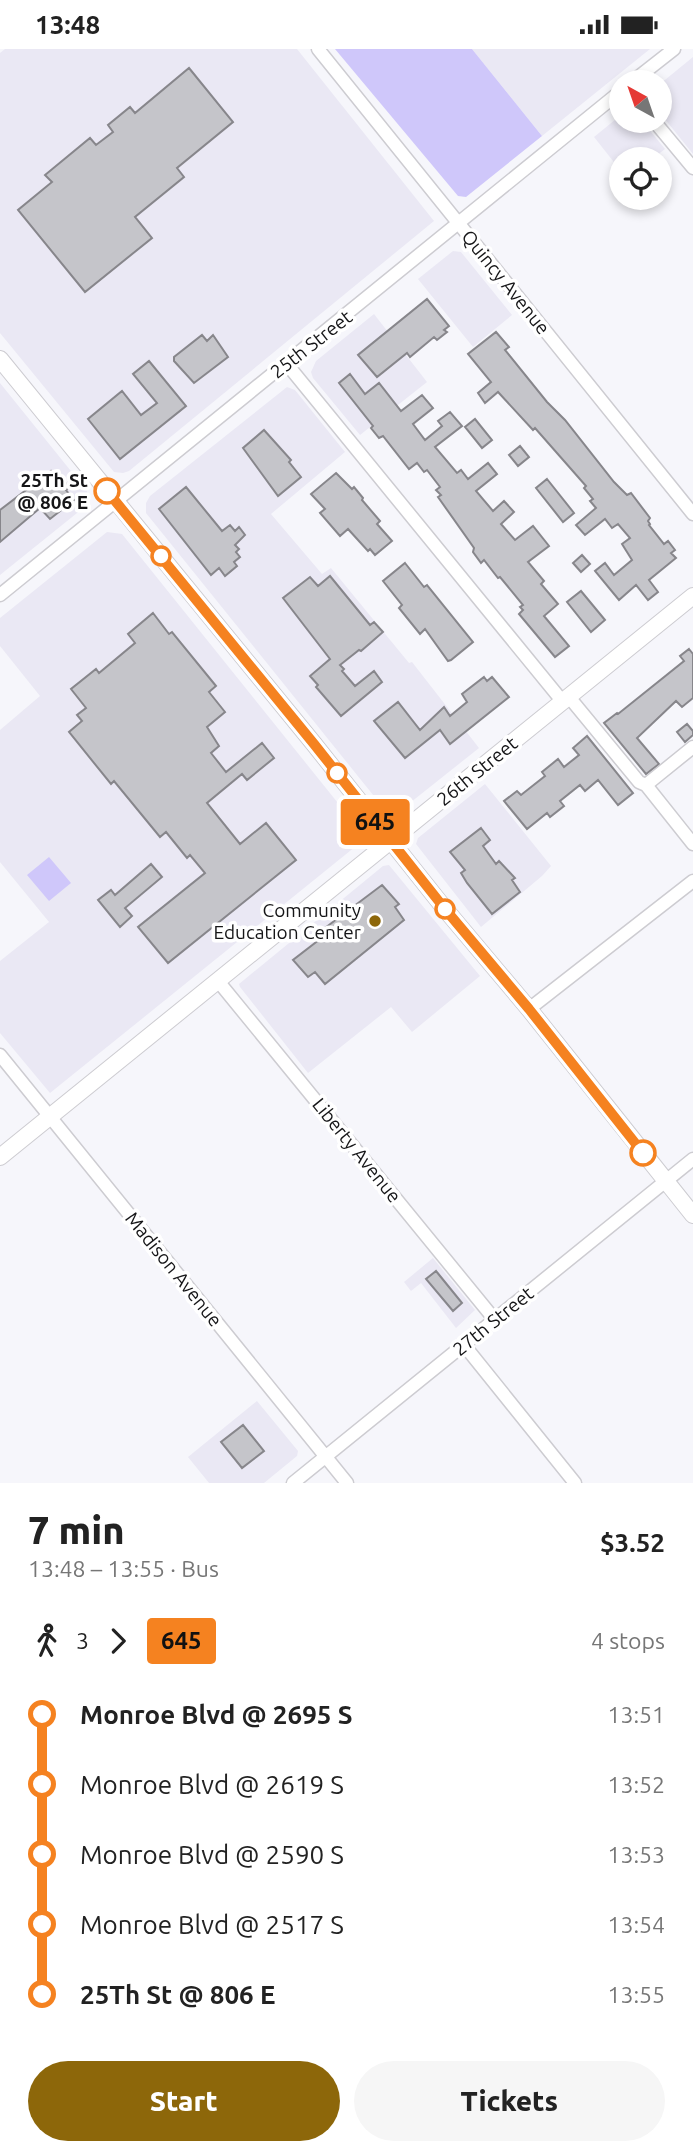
<!DOCTYPE html>
<html lang="en">
<head>
<meta charset="utf-8">
<style>
	body { margin:0; font-family:Ubuntu,sans-serif; background:#f6f6f6; color:#222; height:100vh; display:flex; flex-direction:column; font-size:26px; white-space:nowrap }
	* { box-sizing:border-box; margin:0 }
	p { font-size:23px; color:#767676 }
	.icon { flex:none; width:38px; height:38px; fill:none; stroke:currentColor; stroke-width:2; stroke-linecap:round; stroke-linejoin:round }
	.map { position:relative; height:1434px; overflow:hidden }
	.details { display:flex; flex-direction:column; background:#fff; flex:1 }
	.details>* { flex:none }
	.badge { padding:0 14px; border-radius:5px; font-size:24px; line-height:46px }
	.needle { width:46px; rotate:320deg }
	.tools { position:absolute; left:609px; top:21px; display:grid; gap:14px }
	.tools a { display:grid; place-items:center; width:63px; height:63px; border-radius:50%; background:#fff; box-shadow:0 4px 10px #0003; font-size:35px }
	.map>.badge { position:absolute; translate:-50% -50%; box-shadow:0 0 0 4px #fff }
	.legs { display:flex; align-items:center; gap:10px; height:77px; padding:0 28px; font-size:23px }
	.legs p { margin-inline-start:auto }
	.head { display:flex; align-items:center; justify-content:space-between; height:119px; padding:0 28px }
	h1 { font-size:38px; font-weight:800; line-height:52px }
	.primary-button { display:flex; gap:14px; margin-top:auto; padding:14px 28px }
	.primary-button a { flex:1; height:80px; border-radius:42px; background:#8d670a; color:#fff; font-size:28px; font-weight:800; line-height:80px; text-align:center }
	.primary-button a+a { background:#f6f6f6; color:#222 }
	ul { padding:0 28px; list-style:none }
	li { display:flex; align-items:center; gap:24px; height:70px; font-size:26px }
	li i { display:grid; place-items:center; width:10px; height:100%; margin:0 9px; background:currentColor }
	li i::after { content:''; width:18px; height:18px; margin:-9px; border:5px solid; border-radius:50%; background:#fff }
	li p { margin-inline-start:auto }
	li:first-child i { background:linear-gradient(#0000 50%,currentColor 0) }
	li:last-child i { background:linear-gradient(currentColor 50%,#0000 0) }
	.status { display:flex; justify-content:space-between; align-items:center; height:49px; padding:0 35px; background:#fff; direction:ltr }
	.status svg { height:19px; fill:currentColor }
	.map>svg:first-child { display:block }
</style>
</head>
<body>
<div class="status"><b>13:48</b><svg viewBox="0 0 49 12"><path d="M0 12V9h3v3zM5 12V6h3v6zM10 12V3h3v9zM15 12V0h3v12zM26 1h20v11H26zM47 4h2v5h-2z"/></svg></div>
<div class="map">
<svg width="693" height="1434" viewBox="0 0 693 1434">
	<rect width="100%" height="100%" fill="#f6f6fb"/>
	<path fill="#eae8f4" d="M5 0H297L434 172 129 422 123 424 114 423 0 284V4Z
		M472 0H650L542 87Z
		M693 8V105L660 64V35Z
		M621 66V72H642L665 100 652 110H621V122L594 88Z
		M453 202 461 203 512 266 473 298 418 230Z
		M374 265 427 333 360 386 313 329 311 323 316 312Z
		M0 334 87 442 89 450 87 456 0 526Z
		M287 338 295 341 345 403 271 465 322 525 331 519 409 614 412 613 479 699 396 765 386 762 146 464V454L150 447Z
		M107 483 122 485 366 789 50 1044 0 984V912L49 873 0 813V681L40 647 0 597V569Z
		M485 735 551 817 542 827 481 878 416 795 418 789Z
		M389 816 480 927 412 983 391 958 308 1024 240 938 239 935 383 817Z
		M433 1209 475 1261 456 1279 421 1234 411 1242 404 1233Z
		M257 1352 298 1402 297 1407 264 1434H209L188 1408Z"/>
	<path fill="#cfc7fa" d="M335 0H472L542 87 466 148 458 147Z
		M49 808 71 834 49 852 27 826Z"/>
	<path fill="#c5c5ca" stroke="#87868b" stroke-width="2" d="M189 19 233 73 177 119 184 128 135 168 152 189 85 243 18 161 52 133 45 126 90 89 96 96 113 83 108 76 130 58 135 64Z
		M427 250 449 277 444 281 447 283 437 291 434 288 410 308 407 304 377 328 358 306Z
		M496 283 509 298 505 301 547 353 565 371 614 433 627 446 631 444 650 469 648 472 650 475 649 476 664 495 668 492 675 501 671 504 676 509 649 531 658 543 648 551 636 536 619 551 595 522 605 514 614 526 632 511 622 495 630 489 618 475 612 479 605 470 585 486 576 476 596 459 590 452 593 450 584 439 586 437 535 379 533 381 498 343 485 354 478 344 491 333 468 305Z
		M202 286 207 292 213 286 228 308 194 334 174 312V308Z
		M149 312 186 357 120 410 88 370 122 342 141 366 157 354 133 325Z
		M350 325 365 345 379 334 401 362 422 346 433 359 413 375 425 391 442 377 438 372 450 363 462 377 435 398 457 424 461 421 468 430 488 414 497 425 476 442 493 462 504 452 514 463 501 475 515 491 533 477 549 497 528 513 544 532 541 535 558 555 544 567 569 597 555 608 519 565 523 561 520 558 523 556 500 528 498 529 484 511 481 514 473 503 474 499 438 448 441 446 436 441 440 438 427 421 424 423 417 414 409 420 383 387 379 389 371 379 373 377 339 334Z
		M475 370 492 391 482 399 465 378Z
		M264 381 291 411 289 413 301 428 278 447 243 399Z
		M520 397 529 408 518 417 509 406Z
		M51 422 59 432 62 429 69 438 66 441 74 451 50 470 40 459 0 493V461Z
		M336 424 352 440 354 438 363 449 362 451 380 472 377 475 392 492 375 506 370 500 368 502 348 480 340 487 320 464 325 460 311 445Z
		M547 430 574 464 563 473 536 439Z
		M186 438 222 482 230 476 235 482 239 478 245 486 235 496 239 500 236 503 240 508 234 513 237 517 225 527 219 519 211 526 159 460Z
		M582 506 590 515 581 523 573 514Z
		M405 514 424 538 427 536 473 593 451 611 448 612 425 580 420 585 399 559 402 556 383 532Z
		M330 527 370 576 374 573 383 583 361 602 359 601 340 616 344 620 342 622 355 637 374 622 382 633 341 667 316 638 318 636 310 627 330 610 283 549 310 528 318 537Z
		M581 542 605 571 591 583 567 553Z
		M153 564 169 585 172 583 216 637 209 643 225 663 207 678 219 697 211 704 226 723 262 694 274 709 247 731 242 725 207 754 240 795 266 774 296 811 168 914 138 878 205 824 190 806 187 809 166 783 160 788 114 732 111 735 69 683 82 672 77 666 86 659 71 640 96 620 99 624 135 594 128 585Z
		M689 600 693 605V649L682 658 676 652 637 689 659 715 646 725 604 674 617 664 618 665 684 612 680 607Z
		M484 628 487 632 492 628 509 648 450 695 440 681 405 709 374 672 398 653 420 681 444 658 450 667 467 653 462 645Z
		M687 675 693 682V686L685 693 677 683Z
		M587 687 633 744 618 756 598 731 585 742 580 736 560 752 564 757 550 768 547 764 527 780 504 752 517 742 521 746 545 727 542 723 558 710 564 718 579 706 573 699Z
		M481 779 490 791 483 797 496 815 499 812 515 829 512 831 520 843 492 865 467 834 461 824 465 821 450 803Z
		M151 815 162 828 125 859 132 867 120 878 98 851 111 841 115 846Z
		M382 836 399 855 395 858 404 871 325 935 315 923 308 928 293 911 324 887 321 882Z
		M436 1222 462 1254 453 1262 426 1230Z
		M243 1376 264 1402 242 1419 221 1393Z"/>
	<g fill="none" stroke-linecap="round" stroke-linejoin="round">
		<g stroke="#cdccd1" stroke-width="15">
			<path id="minor" d="M318 0 693 465
				M632 33 674 0
				M654 72 693 119
				M286 314 563 653
				M0 546 621 42
				M569 648 639 733 646 736 693 795
				M646 736 693 698
				M218 932 495 1271
				M529 960 693 832
				M0 1006 347 1434
				M464 1296 575 1434
				M293 1434 693 1110"/>
		</g>
		<g stroke="#cdccd1" stroke-width="18">
			<path id="tertiary" d="M0 310 314 695 445 860 529 960 693 1166
				M0 1108 693 547"/>
		</g>
		<use href="#minor" stroke="#fff" stroke-width="12"/>
		<use href="#tertiary" stroke="#fff" stroke-width="16"/>
	</g>
	<g fill="none" stroke-linecap="round" stroke-linejoin="round">
		<g stroke="#fff" stroke-width="16">
			<path id="line-1" d="M107 442 314 695 445 860 529 960 643 1104"/>
		</g>
		<use href="#line-1" stroke="#f58220" stroke-width="10"/>
	</g>
	<g fill="#fff" stroke="#f58220" stroke-width="3.5">
		<circle cx="107" cy="442" r="12"/>
		<circle cx="161" cy="507" r="9"/>
		<circle cx="337" cy="724" r="9"/>
		<circle cx="445" cy="860" r="9"/>
		<circle cx="643" cy="1104" r="12"/>
	</g>
	<circle fill="#8d670a" stroke="#fff" stroke-width="2.5" cx="375" cy="872" r="7"/>
	<g text-anchor="middle" stroke-width="7" stroke-linejoin="round" paint-order="stroke">
		<g font-size="19" fill="#151517" stroke="#fff">
			<text transform="translate(506 233) rotate(51)" y="7">Quincy Avenue</text>
			<text transform="translate(311 295) rotate(-38)" y="7">25th Street</text>
			<text transform="translate(477 722) rotate(-39)" y="7">26th Street</text>
			<text transform="translate(357 1101) rotate(51)" y="7">Liberty Avenue</text>
			<text transform="translate(174 1220) rotate(51)" y="7">Madison Avenue</text>
			<text transform="translate(493 1272) rotate(-39)" y="7">27th Street</text>
		</g>
		<g font-size="19" font-weight="bold" fill="#151517" stroke="#fff" text-anchor="end">
			<text x="88" y="438">25Th St<tspan x="88" dy="22">@ 806 E</tspan></text>
		</g>
		<g font-size="19" fill="#151517" stroke="#fff" text-anchor="end">
			<text x="361" y="868">Community<tspan x="361" dy="22">Education Center</tspan></text>
		</g>
	</g>
</svg>
<div class="tools">
<a><svg class="needle" viewBox="-14 -14 28 28"><path d="M0-13l5 13h-10z" fill="#e53935"/><path d="M0 13l5-13h-10z" fill="#767676"/></svg></a>
<a><svg class="icon" aria-label="locate" viewBox="0 0 24 24"><circle cx="12" cy="12" r="6"/><path d="M12 2v4M12 18v4M2 12h4M18 12h4"/></svg></a>
</div>
<b class="badge" style="left:375px;top:773px;background:#f58220;color:#111">645</b>
</div>
<section class="details">
<div class="head"><div><h1>7 min</h1><p>13:48 – 13:55 · Bus</p></div><b>$3.52</b></div>
<div class="legs"><svg class="icon" aria-label="walk" viewBox="0 0 24 24"><circle cx="13" cy="4" r="2"/><path d="M13 8l-2 6 4 7M11 14l-3 7M7 12l3-4h3l4 4"/></svg>3<svg class="icon" aria-label="forward" viewBox="0 0 24 24"><path d="M9 5l7 7-7 7"/></svg><b class="badge" style="background:#f58220;color:#111">645</b><p>4 stops</p></div>
<ul>
<li><i style="color:#f58220"></i><b>Monroe Blvd @ 2695 S</b><p>13:51</p></li>
<li><i style="color:#f58220"></i><span>Monroe Blvd @ 2619 S</span><p>13:52</p></li>
<li><i style="color:#f58220"></i><span>Monroe Blvd @ 2590 S</span><p>13:53</p></li>
<li><i style="color:#f58220"></i><span>Monroe Blvd @ 2517 S</span><p>13:54</p></li>
<li><i style="color:#f58220"></i><b>25Th St @ 806 E</b><p>13:55</p></li>
</ul>
<div class="primary-button"><a>Start</a><a>Tickets</a></div>
</section>
</body>
</html>
